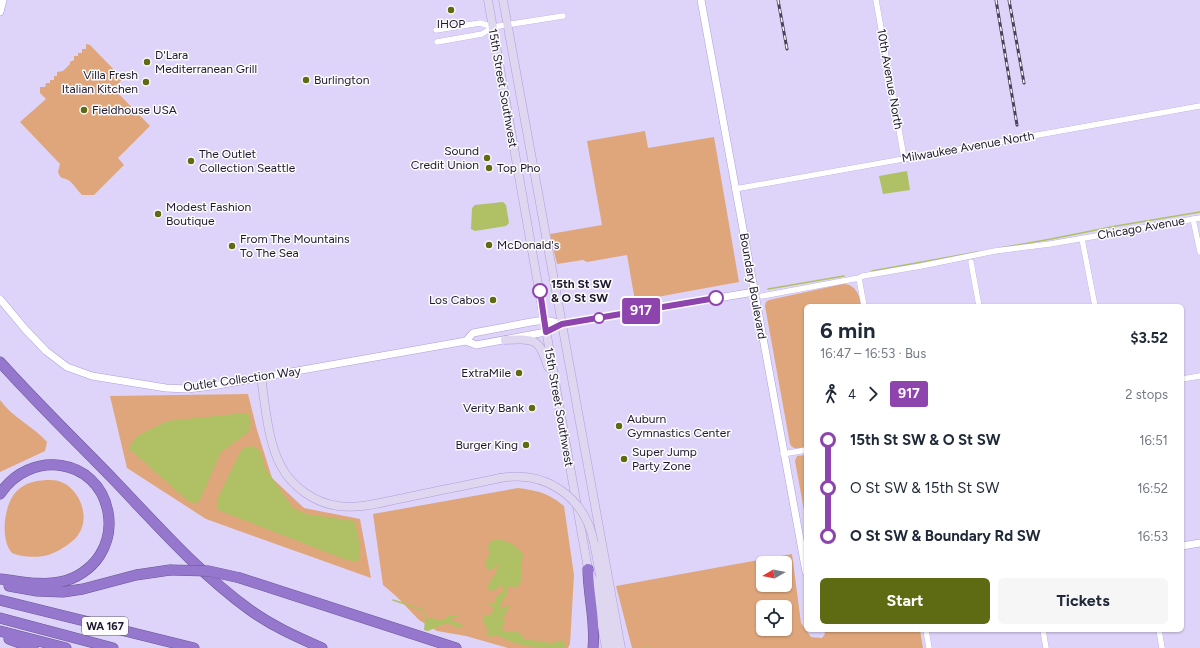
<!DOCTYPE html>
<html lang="en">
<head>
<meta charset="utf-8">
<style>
	body { margin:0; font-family:Figtree,sans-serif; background:#f6f6f7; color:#1f2937; height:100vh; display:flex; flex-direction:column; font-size:15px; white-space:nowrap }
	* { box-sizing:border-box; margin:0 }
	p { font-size:13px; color:#747a83 }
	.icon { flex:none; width:22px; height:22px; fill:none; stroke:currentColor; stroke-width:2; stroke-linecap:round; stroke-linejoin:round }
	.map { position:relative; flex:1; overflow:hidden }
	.details { position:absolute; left:804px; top:304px; width:380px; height:328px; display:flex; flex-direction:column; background:#fff; border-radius:6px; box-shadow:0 1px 3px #0004 }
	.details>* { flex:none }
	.badge { padding:0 8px; border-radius:3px; font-size:14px; line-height:26px }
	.needle { width:26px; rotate:260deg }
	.buttons { position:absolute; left:756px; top:556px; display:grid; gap:8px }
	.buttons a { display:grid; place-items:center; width:36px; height:36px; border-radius:6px; background:#fff; box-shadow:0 1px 3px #0004; font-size:20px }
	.map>.badge { position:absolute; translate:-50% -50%; box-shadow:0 0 0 2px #fff }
	.legs { display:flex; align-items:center; gap:6px; height:44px; padding:0 16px; font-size:13px }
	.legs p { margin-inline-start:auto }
	.overview { display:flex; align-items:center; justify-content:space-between; height:68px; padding:0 16px }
	h1 { font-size:22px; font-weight:700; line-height:30px }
	.button { display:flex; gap:8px; margin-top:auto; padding:8px 16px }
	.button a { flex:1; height:46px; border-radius:6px; background:#5e6b13; color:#fff; font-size:16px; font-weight:700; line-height:46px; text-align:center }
	.button a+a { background:#f6f6f7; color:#1f2937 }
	ul { padding:0 16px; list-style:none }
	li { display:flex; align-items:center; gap:14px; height:48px; font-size:15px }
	li i { display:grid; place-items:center; width:6px; height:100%; margin:0 5px; background:currentColor }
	li i::after { content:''; width:10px; height:10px; margin:-5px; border:3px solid; border-radius:50%; background:#fff }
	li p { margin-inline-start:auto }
	li:first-child i { background:linear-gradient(#0000 50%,currentColor 0) }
	li:last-child i { background:linear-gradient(currentColor 50%,#0000 0) }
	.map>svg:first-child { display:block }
</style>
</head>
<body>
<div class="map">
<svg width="1200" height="648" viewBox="0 0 1200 648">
	<rect width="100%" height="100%" fill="#ded4f9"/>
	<path fill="#dfa67b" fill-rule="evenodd" d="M86 44 90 45 123 79 113 88 150 126 118 158 124 165 94 195H82C78 191 73 183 68 180 62 177 61 180 58 172L60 164 20 122 46 99 40 93V87H45L46 83H50V80H54V76H57V72L63 71 70 64V62L74 60V56H78V53H82V49H86Z
		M645 131 648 148 714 137 739 282 635 301 627 255 587 262 583 260 557 264 550 234 602 225 587 141Z
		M843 284C856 284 859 295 862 306H806V447C799 448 794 451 790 444L765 306 766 302 769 300Z
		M248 394 257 430 272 478 304 508 360 519 371 578 206 519 127 468 110 396Z
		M0 400C13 418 33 426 47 442L45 451 0 472Z
		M806 455V521L795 461 797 456Z
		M46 480C51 480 57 480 61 482 80 489 91 518 78 535 74 542 56 553 48 555 39 558 20 557 12 553 0 541 3 503 18 490 27 482 35 481 46 480Z
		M518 488C539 491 548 493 564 506L574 575 570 644 568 648H508L466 636 437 631 419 620 396 596 383 585 373 514Z
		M792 554 801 623 811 637 822 638 825 634 824 630H920L923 648H632L616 586ZM763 563H785V585H763ZM763 607H785V629H763Z"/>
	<path fill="#afc065" d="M907 171 910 190 883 194 879 176Z
		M503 202 506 205 509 223 506 226 475 231 471 229 472 208 475 205Z
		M244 413 249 414 251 423 249 432 221 452 199 502 193 503 188 501 134 453 130 451 129 447 137 436 167 421Z
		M253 446 261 451 265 468 293 508 306 514 355 521 360 547V559L356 562 344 559 218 510 217 500 240 452 245 447Z
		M498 539C509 542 517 545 523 554L521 572V581L519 585 515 588 510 586 507 588V594L500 606 503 609 508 605 510 606 503 618 505 623 502 627 503 631H512L521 633 524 639 550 643 564 640 565 648C541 648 517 648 498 635L490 637 489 633 488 636H484L487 633V629L482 619 484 621V614L486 616 490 615 494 609 491 605 487 604 492 602 495 604V598L500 594 504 589 501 585C497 589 493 593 487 589 490 577 497 578 497 564L492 570 485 568V563L490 552 487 546 493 540Z
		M449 615H457V617H451V621L457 622 463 625 462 628 457 627 447 623 428 631 424 630 425 619 427 617 428 619 430 618 444 620Z"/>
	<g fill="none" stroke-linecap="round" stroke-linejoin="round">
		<path stroke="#afc065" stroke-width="1.5" d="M1000 248 1051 239 1116 226 1200 212
			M872 271 977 252
			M768 289 844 276
			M393 600 423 610 426 618
			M646 646 648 648"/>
		<g stroke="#af9ed9" stroke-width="6">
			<path id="minor" d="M876 0 904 158
				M436 30 480 23 493 27
				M437 42 482 34 493 27 563 16
				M735 189 1200 106
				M1193 219 1200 252
				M1082 239 1095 306
				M971 262 979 306
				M859 278 864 306
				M762 296 859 278 863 276 921 266 995 251 1050 244 1200 218
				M1182 379 1200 376
				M783 454 806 450
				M926 630 929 648
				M1043 630 1046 648
				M1159 630 1162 648"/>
		</g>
		<g stroke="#af9ed9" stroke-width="8">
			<path id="tertiary" d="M701 0 806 572
				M0 12 3 0
				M0 299 25 329 46 351 67 367 92 376 166 388 187 389 212 386 466 341 476 345 546 332 562 324 754 292
				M466 341 473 333 531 322 545 320 562 324
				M1182 546 1200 543"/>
		</g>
		<g stroke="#af9ed9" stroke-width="9">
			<path id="secondary" d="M488 0 588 569 593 580 606 648
				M503 0 621 648
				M505 340C534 339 539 337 548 367
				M261 377C265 404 268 443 281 466 292 487 315 503 338 506 360 509 383 502 404 498 436 491 468 485 500 478
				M594 543 614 648"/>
		</g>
		<g stroke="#6b5696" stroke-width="11">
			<path id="motorway" d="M0 362C37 403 76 441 114 480 157 525 199 573 250 610 272 626 297 637 322 648
				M0 494C29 449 98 457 108 512 111 528 108 542 100 555 91 569 76 579 60 582 41 586 20 581 0 579
				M588 569C588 595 596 622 593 648
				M240 578 456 648
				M9 586 37 591 63 592 83 589 136 575 170 570
				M0 600 194 648
				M0 618 113 648
				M0 631 66 648
				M9 639 33 648"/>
		</g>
		<use href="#minor" stroke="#fff" stroke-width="5.5"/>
		<use href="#tertiary" stroke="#fff" stroke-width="7"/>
		<use href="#secondary" stroke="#dfd6f0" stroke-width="8"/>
		<use href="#motorway" stroke="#9578ce" stroke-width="10"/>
		<g stroke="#48415a" stroke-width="3">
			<path id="rail" d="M778 0 787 49
				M996 0 1017 125
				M1009 0 1024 83"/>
		</g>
		<use href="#rail" stroke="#fcfcfc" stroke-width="1.5" stroke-dasharray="4.5" stroke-linecap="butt"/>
		<g stroke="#af9ed9" stroke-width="9" stroke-linecap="butt">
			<path id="secondary-bridge" d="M500 478C546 470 585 497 594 543"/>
		</g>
		<g stroke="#6b5696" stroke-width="11" stroke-linecap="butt">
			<path id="motorway-bridge" d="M170 570 209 571 240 578"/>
		</g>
		<use href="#secondary-bridge" stroke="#dfd6f0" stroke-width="8"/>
		<use href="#motorway-bridge" stroke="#9578ce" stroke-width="10"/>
	</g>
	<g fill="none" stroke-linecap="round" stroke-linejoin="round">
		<g stroke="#fff" stroke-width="9">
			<path id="line-1" d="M540 291 546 332 562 324 716 298"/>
		</g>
		<use href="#line-1" stroke="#8e44ad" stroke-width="6"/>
	</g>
	<g fill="#5e6b13" stroke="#fcfcfc" stroke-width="1.5">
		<circle cx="451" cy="10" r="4"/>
		<circle cx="147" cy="62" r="4"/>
		<circle cx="306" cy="80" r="4"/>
		<circle cx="146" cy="82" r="4"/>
		<circle cx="84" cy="110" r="4"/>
		<circle cx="487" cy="158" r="4"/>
		<circle cx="191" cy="161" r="4"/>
		<circle cx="489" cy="168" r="4"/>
		<circle cx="158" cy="214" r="4"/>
		<circle cx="489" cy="245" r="4"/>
		<circle cx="232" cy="246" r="4"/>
		<circle cx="493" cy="300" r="4"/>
		<circle cx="519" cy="373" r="4"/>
		<circle cx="532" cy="408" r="4"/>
		<circle cx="619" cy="426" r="4"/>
		<circle cx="526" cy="445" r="4"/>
		<circle cx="624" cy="459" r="4"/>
	</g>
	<g fill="#fff" stroke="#8e44ad" stroke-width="2">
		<circle cx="540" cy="291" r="7"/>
		<circle cx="716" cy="298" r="7"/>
		<circle cx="599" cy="318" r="5"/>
	</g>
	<g text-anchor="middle" stroke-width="3" stroke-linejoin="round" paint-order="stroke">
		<rect fill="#fcfcfc" stroke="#615c6b" stroke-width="1" x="82" y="617" width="46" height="18" rx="3"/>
		<g font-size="11" font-weight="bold" fill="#1e172d">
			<text x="105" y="630">WA 167</text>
		</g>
		<g font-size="12" fill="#1e172d" stroke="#fcfcfc" text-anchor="start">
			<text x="451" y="28" text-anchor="middle">IHOP</text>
			<text x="155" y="59">D'Lara<tspan x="155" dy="14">Mediterranean Grill</tspan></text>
			<text x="138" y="79" text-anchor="end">Villa Fresh<tspan x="138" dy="14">Italian Kitchen</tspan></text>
			<text x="314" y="84">Burlington</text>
			<text x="92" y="114">Fieldhouse USA</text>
			<text x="479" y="155" text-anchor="end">Sound<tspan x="479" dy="14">Credit Union</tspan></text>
			<text x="199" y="158">The Outlet<tspan x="199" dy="14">Collection Seattle</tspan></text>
			<text x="497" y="172">Top Pho</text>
			<text x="166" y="211">Modest Fashion<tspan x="166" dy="14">Boutique</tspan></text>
			<text x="240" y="243">From The Mountains<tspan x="240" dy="14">To The Sea</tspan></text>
			<text x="497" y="249">McDonald's</text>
			<text x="485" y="304" text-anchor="end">Los Cabos</text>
			<text x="511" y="377" text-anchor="end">ExtraMile</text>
			<text x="524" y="412" text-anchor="end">Verity Bank</text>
			<text x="627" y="423">Auburn<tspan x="627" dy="14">Gymnastics Center</tspan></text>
			<text x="518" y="449" text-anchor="end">Burger King</text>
			<text x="632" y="456">Super Jump<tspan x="632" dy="14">Party Zone</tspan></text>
		</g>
		<g font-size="12" fill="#1e172d" stroke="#fcfcfc">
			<text transform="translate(890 79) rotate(80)" y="4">10th Avenue North</text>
			<text transform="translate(503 88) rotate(80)" y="4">15th Street Southwest</text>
			<text transform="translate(968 147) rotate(-10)" y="4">Milwaukee Avenue North</text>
			<text transform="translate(1141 228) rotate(-10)" y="4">Chicago Avenue</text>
			<text transform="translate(753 286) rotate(80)" y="4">Boundary Boulevard</text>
			<text transform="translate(242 379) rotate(-8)" y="4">Outlet Collection Way</text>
			<text transform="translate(559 407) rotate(80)" y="4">15th Street Southwest</text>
		</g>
		<g font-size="12" font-weight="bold" fill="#1e172d" stroke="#fcfcfc" text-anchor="start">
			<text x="551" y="288">15th St SW<tspan x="551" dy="14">&amp; O St SW</tspan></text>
		</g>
	</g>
</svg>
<div class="buttons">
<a><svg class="needle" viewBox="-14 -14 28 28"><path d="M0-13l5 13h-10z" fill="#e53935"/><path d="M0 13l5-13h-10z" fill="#747a83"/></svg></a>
<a><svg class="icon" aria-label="locate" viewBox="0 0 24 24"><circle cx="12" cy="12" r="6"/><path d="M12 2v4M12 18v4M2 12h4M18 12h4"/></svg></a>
</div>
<b class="badge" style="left:641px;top:311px;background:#8e44ad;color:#fff">917</b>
<section class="details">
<div class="overview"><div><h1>6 min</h1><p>16:47 – 16:53 · Bus</p></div><b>$3.52</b></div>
<div class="legs"><svg class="icon" aria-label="walk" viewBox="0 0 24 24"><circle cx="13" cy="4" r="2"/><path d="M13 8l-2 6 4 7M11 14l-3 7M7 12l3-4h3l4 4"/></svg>4<svg class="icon" aria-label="forward" viewBox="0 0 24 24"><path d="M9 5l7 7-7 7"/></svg><b class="badge" style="background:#8e44ad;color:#fff">917</b><p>2 stops</p></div>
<ul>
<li><i style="color:#8e44ad"></i><b>15th St SW &amp; O St SW</b><p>16:51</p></li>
<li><i style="color:#8e44ad"></i><span>O St SW &amp; 15th St SW</span><p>16:52</p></li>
<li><i style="color:#8e44ad"></i><b>O St SW &amp; Boundary Rd SW</b><p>16:53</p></li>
</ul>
<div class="button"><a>Start</a><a>Tickets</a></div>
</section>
</div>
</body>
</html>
